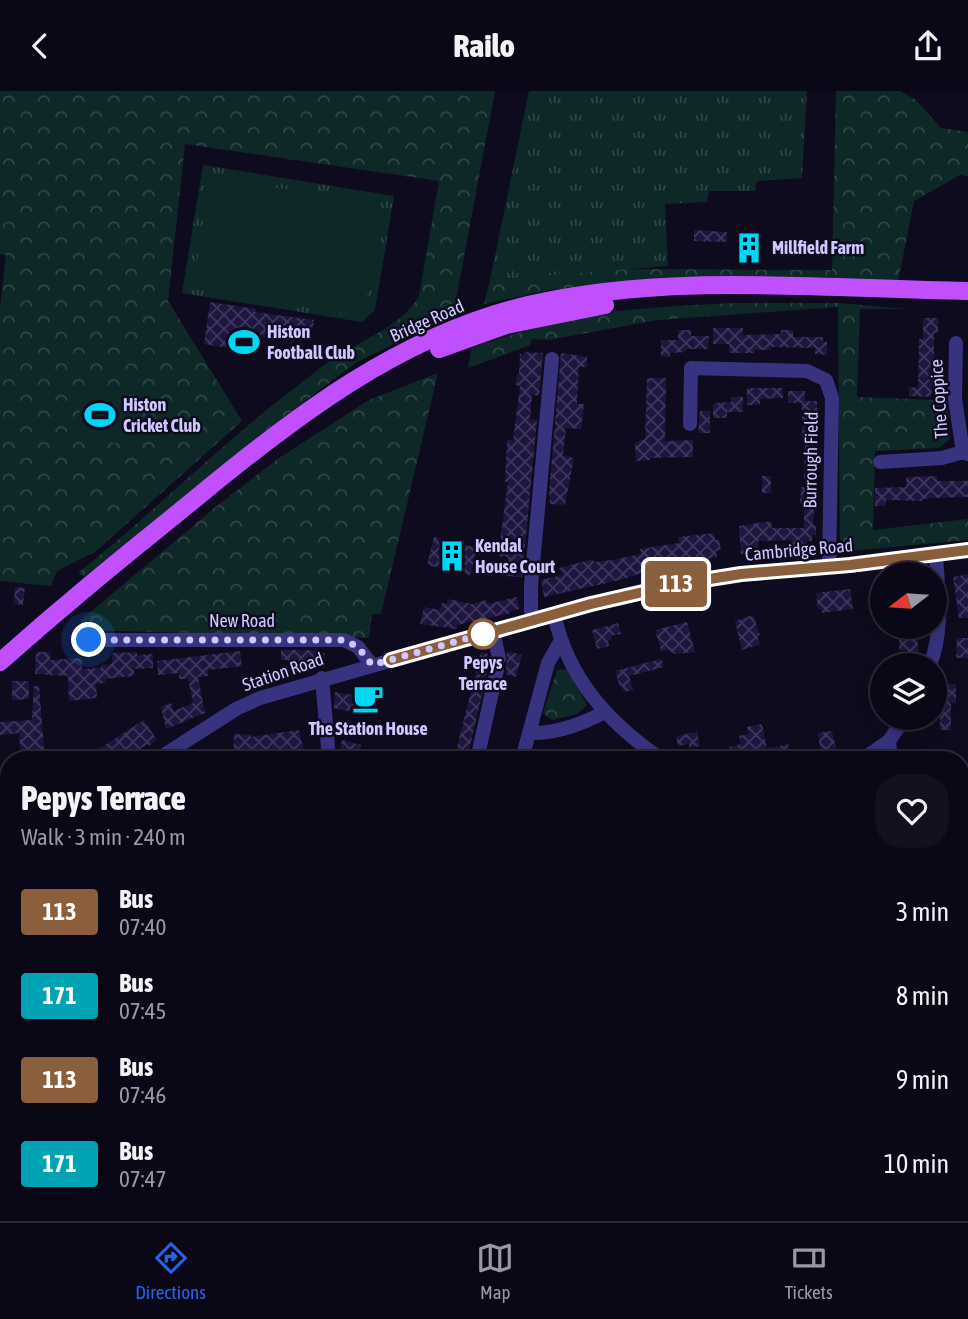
<!DOCTYPE html>
<html lang="en">
<head>
<meta charset="utf-8">
<style>
	body { margin:0; font-family:"Asap Condensed",sans-serif; background:#13111f; color:#f1f3f6; height:100vh; display:flex; flex-direction:column; font-size:26px; white-space:nowrap }
	* { box-sizing:border-box; margin:0 }
	p { font-size:23px; color:#999aa1 }
	.icon { flex:none; width:38px; height:38px; fill:none; stroke:currentColor; stroke-width:2; stroke-linecap:round; stroke-linejoin:round }
	.map { position:relative; flex:1; overflow:hidden }
	.sheet { position:absolute; left:0px; top:660px; width:970px; height:471px; display:flex; flex-direction:column; background:#0a0816; border-radius:28px 28px 0 0; box-shadow:0 4px 18px #0003,0 0 0 2px #2a2935 }
	.sheet>* { flex:none }
	.badge { padding:0 14px; border-radius:5px; font-size:24px; line-height:46px }
	.needle { width:46px; rotate:253deg }
	.controls { position:absolute; left:870px; top:471px; display:grid; gap:14px }
	.controls a { display:grid; place-items:center; width:77px; height:77px; border-radius:50%; background:#0a0816; box-shadow:0 4px 18px #0003,0 0 0 2px #2a2935; font-size:35px }
	.you { position:absolute; width:35px; height:35px; margin:-18px; border:5px solid #fff; border-radius:50%; background:#1a73e8; box-shadow:0 0 0 10px #1a73e833 }
	.map>.badge { position:absolute; translate:-50% -50%; box-shadow:0 0 0 4px #fff }
	.round { display:grid; place-items:center; flex:none; width:74px; height:74px; border-radius:28px; background:#13111f }
	.summary { display:flex; align-items:center; justify-content:space-between; height:119px; padding:0 21px }
	h1 { font-size:33px; font-weight:800; line-height:52px }
	ul { padding:0; list-style:none }
	li { display:flex; align-items:center; gap:21px; height:84px; padding:0 21px }
	li div { flex:1 }
	li b { display:block; font-size:26px }
	li em { font-style:normal }
	li .badge { min-width:77px; font-weight:700; text-align:center }
	header { display:flex; justify-content:space-between; align-items:center; height:91px; padding:0 21px; background:#0a0816; font-size:32px; font-weight:800 }
	.dock { display:flex; justify-content:space-around; align-items:center; height:98px; border-top:2px solid #2a2935; background:#0a0816; font-size:19px; color:#999aa1 }
	.dock a { display:grid; justify-items:center; gap:4px }
	.dock .current { color:#2563eb }
	.map>svg:first-child { display:block }
</style>
</head>
<body>
<header><svg class="icon" aria-label="back" viewBox="0 0 24 24"><path d="M15 5l-7 7 7 7"/></svg>Railo<svg class="icon" aria-label="share" viewBox="0 0 24 24"><path d="M12 15V3M7 8l5-5 5 5M5 13v7h14v-7"/></svg></header>
<div class="map">
<svg width="968" height="1130" viewBox="0 0 968 1130">
	<defs>
		<pattern id="grass-tufts" width="24" height="20" patternUnits="userSpaceOnUse" patternTransform="scale(1.75)"><rect width="24" height="20" fill="#0e2827"/><path d="M3 7l-1-3M5 7V3M7 7l1-3M15 17l-1-3M17 17v-4M19 17l1-3" fill="none" stroke="#304647"/></pattern>
		<pattern id="forest-crowns" width="20" height="18" patternUnits="userSpaceOnUse" patternTransform="scale(1.75)"><rect width="20" height="18" fill="#0e2827"/><path d="M2 6a3 3 0 1 1 6 0M12 15a3 3 0 1 1 6 0" fill="none" stroke="#304647"/></pattern>
		<pattern id="building-cross-hatch" width="8" height="8" patternUnits="userSpaceOnUse" patternTransform="scale(1.75)"><rect width="8" height="8" fill="#1f1640"/><path d="M0 0l8 8M0 8l8-8" fill="none" stroke="#3e365d"/></pattern>
	</defs>
	<rect width="100%" height="100%" fill="#0e0b1e"/>
	<path fill="url(#grass-tufts)" d="M529 0H807L802 87 757 90 755 100H709L707 111 665 113 668 175 490 189Z
		M203 74 394 105 375 219 362 231 182 202Z"/>
	<path fill="url(#forest-crowns)" d="M0 0H495L453 224 357 271 260 344 84 486 78 482C151 424 217 356 292 299 307 288 322 274 339 264 365 248 404 233 419 205L439 90 185 53 168 210 242 330 95 461 57 480 51 495 0 490V216L6 164 0 163Z
		M836 0H900L916 9 941 37 968 41V85L960 84 914 110 898 191H624L551 199 484 213 490 189 627 178 832 179Z
		M733 212H839L906 218H860L857 306 937 309 947 300 950 348 939 357 875 360 873 439 968 428V449L840 461 838 216 658 229 548 249 532 248 530 254 468 277 471 257C507 245 544 234 581 226 631 216 683 215 733 212Z
		M438 282 381 523H372L369 547 83 539 81 529 218 414 279 367 369 309Z
		M567 578 587 614 577 623 552 629 543 622 557 579Z
		M961 980H968V1024L961 1025Z"/>
	<path fill="#0e2827" d="M210 86 380 113 363 225 193 198Z
		M82 297 122 300 118 352 77 348Z"/>
	<path fill="url(#building-cross-hatch)" d="M694 139 727 141V151L694 150Z
		M740 144 750 145V152H759V163L739 162Z
		M210 211 256 218 255 221 314 229 311 248 286 245 285 249 237 242 234 258 204 253Z
		M923 227H938V242H934V296H932L931 306 909 305V296L918 297 919 248H923Z
		M713 237H743V244L781 243V239H793V246H823V251H827V264L815 263V257L771 256V259H755V262H729V253H713Z
		M678 239H691V245H709L708 258H686V261L670 262V266H661V249H678Z
		M524 261 543 262 539 305 532 304 530 328 537 329 522 486 506 485 508 466 498 465 508 391H505L507 349H513L520 295 516 294 517 283H519L520 263 524 264Z
		M561 262 587 266V276H579L577 313H584L581 338 566 337 563 364 574 367 565 414 550 413 549 402Z
		M647 287H666L665 350 693 349V366L650 367V369L636 370 635 352 645 348Z
		M747 297H783V307L760 308V314H747Z
		M788 300H805V310H817V325H812V346H802V312H788Z
		M731 306H743V321H727V327H713V312L731 311Z
		M700 320H710V342H698Z
		M805 352H815V389H804Z
		M762 385H771V402H762Z
		M937 385V390H968V406L933 407 922 408V410L886 409V415H875V397L906 396V386Z
		M801 396 811 397V414L800 413Z
		M804 416 814 417 813 434H816V444H812V450H807V461H797V454H791V449L758 450 759 461 741 463 739 435 771 430 772 437H804Z
		M714 442 715 449 719 448 721 459 716 460 717 466 655 478 620 489 544 506 541 489 562 484 559 477 593 468 594 471 612 469 641 463 640 458 679 452 678 446Z
		M434 446 477 457 470 484 427 474Z
		M968 483V527H959L953 486Z
		M15 496 25 497 23 514 14 513Z
		M850 498 853 518 822 522V518H818L816 502Z
		M517 506 519 518 511 520V522L457 534 456 538 420 533 424 516 440 519 442 512 447 513 448 508 471 513 487 509V513Z
		M753 524 760 544 757 545 760 553 742 559 735 530Z
		M687 531 695 561 675 563 668 559 661 560 655 539Z
		M618 532 621 543 611 545 612 548 608 550 609 555 597 558 592 539Z
		M899 537H917L919 571H907V559H899Z
		M957 547H968V567H956Z
		M281 559H318V562H325L324 572H317V577H298V569H281Z
		M240 560 242 575 208 579V585L198 586 205 622 166 638 161 616 171 612 174 620 193 612 188 588H179V582L158 584 157 570Z
		M507 560 522 564 516 586 506 583Z
		M36 561H50V569L82 567V578L101 577V574L112 573V562L137 561V564L153 563V577L134 578V585L106 588V592L96 593 97 607 69 610 68 585 35 583Z
		M481 561 488 563 491 572 488 577 467 668H454Z
		M661 568 664 576 629 585 633 599 624 601 622 595 620 596 615 580Z
		M12 590H29V608L12 609Z
		M940 593H956V612H951V639H940V626H934V612H940Z
		M34 595H39L45 668H21L19 642 0 644V631L32 629Z
		M335 601 370 607 366 624 334 617Z
		M144 629 157 649 149 655 148 653 123 668H83Z
		M762 633 767 658 788 653 791 668H732L729 656 741 653 739 645 749 643 747 636Z
		M299 639 305 665 292 668H233L234 643 251 644V646Z
		M832 640 836 658 829 659 830 664 821 666 818 642Z
		M697 641 700 655 689 657V653L678 655 676 645Z
		M342 649 361 654 358 668H339Z
		M602 659 603 668H580V660Z
		M9 684V711L0 712V685Z
		M9 807V870L0 856V809Z
		M0 916 9 931V969L0 979Z"/>
	<g fill="none" stroke-linecap="round" stroke-linejoin="round">
		<path stroke="#37337f" stroke-width="14" d="M956 252 955 308 963 361
			M690 333 691 277 807 280 826 289 832 307 829 476
			M880 371 942 367 963 361 968 363
			M554 523C568 588 608 631 661 668
			M533 529 531 519V494L552 268
			M493 540 499 567
			M89 549H344L358 556 372 574
			M930 574C944 539 938 500 936 464
			M322 587 329 668
			M530 642C556 643 582 633 605 621
			M889 650 891 668
			M478 664 497 579
			M158 668 236 618 260 607 554 523 678 493 742 483 829 476 968 459
			M522 668 548 572 560 551
			M863 668 889 650 905 626
			M0 770 9 764
			M961 838 968 836
			M0 1020 9 999
			M280 1122V1130
			M220 1130 225 1122"/>
		<path stroke="#c04fff" stroke-width="18" d="M439 258 506 234 605 214
			M0 571C22 552 44 532 66 514 110 476 156 440 201 403 298 323 402 244 528 214 669 181 824 198 968 200"/>
	</g>
	<g fill="none" stroke-linecap="round" stroke-linejoin="round">
		<g stroke="#fff" stroke-width="16">
			<path id="line" d="M391 569 591 513 678 493 741 483 850 474 968 459"/>
		</g>
		<use href="#line" stroke="#8b5e3c" stroke-width="10"/>
		<path stroke="#cfc8ff" stroke-width="7" stroke-dasharray="0 12.6" d="M89 549H344L358 556 372 574 483 543"/>
	</g>
	<defs>
		<g id="building-bare" transform="scale(2.415)"><path d="M-4-6H4V6H1V3H-1V6H-4ZM-2.5-4.3h1.7v1.8h-1.7ZM.8-4.3h1.7v1.8H.8ZM-2.5-1h1.7V.8h-1.7ZM.8-1h1.7V.8H.8Z" fill="#00d7f3" stroke="#0e0b1e" stroke-width="2.5" paint-order="stroke"/></g>
		<g id="stadium-bare" transform="scale(2.415)"><path d="M0-5a6.5 5 0 1 0 0 10a6.5 5 0 1 0 0-10ZM-3.5-1.8h7v3.6h-7Z" fill="#00d7f3" stroke="#0e0b1e" stroke-width="2.5" paint-order="stroke"/></g>
		<g id="cafe-bare" transform="scale(2.415)"><path d="M-5.5-4.5H6V0H3Q3 3.5 0 3.5H-2.5Q-5.5 3.5-5.5 0ZM3-3.2v2h1.7v-2ZM-6 4.5H4V6H-6Z" fill="#00d7f3" stroke="#0e0b1e" stroke-width="2.5" paint-order="stroke"/></g>
	</defs>
	<g fill-rule="evenodd">
		<use href="#building-bare" x="749" y="157"/>
		<use href="#stadium-bare" x="244" y="251"/>
		<use href="#stadium-bare" x="100" y="324"/>
		<use href="#building-bare" x="452" y="465"/>
		<use href="#cafe-bare" x="368" y="607"/>
	</g>
	<circle fill="#fff" stroke="#8b5e3c" stroke-width="3.5" cx="483" cy="543" r="14"/>
	<g text-anchor="middle" stroke-width="5" stroke-linejoin="round" paint-order="stroke">
		<g font-size="18" font-weight="bold" fill="#cfc8ff" stroke="#0e0b1e" text-anchor="start">
			<text x="772" y="163">Millfield Farm</text>
			<text x="267" y="247">Histon<tspan x="267" dy="21">Football Club</tspan></text>
			<text x="123" y="320">Histon<tspan x="123" dy="21">Cricket Club</tspan></text>
			<text x="475" y="461">Kendal<tspan x="475" dy="21">House Court</tspan></text>
			<text x="368" y="644" text-anchor="middle">The Station House</text>
		</g>
		<g font-size="18" fill="#cfc8ff" stroke="#0e0b1e">
			<text transform="translate(427 230) rotate(-24)" y="6">Bridge Road</text>
			<text transform="translate(939 308) rotate(-94)" y="6">The Coppice</text>
			<text transform="translate(811 369) rotate(-89)" y="6">Burrough Field</text>
			<text transform="translate(799 459) rotate(-5)" y="6">Cambridge Road</text>
			<text x="242" y="536">New Road</text>
			<text transform="translate(283 581) rotate(-19)" y="6">Station Road</text>
		</g>
		<g font-size="18" font-weight="bold" fill="#cfc8ff" stroke="#0e0b1e">
			<text x="483" y="578">Pepys<tspan x="483" dy="21">Terrace</tspan></text>
		</g>
	</g>
</svg>
<div class="controls">
<a><svg class="needle" viewBox="-14 -14 28 28"><path d="M0-13l5 13h-10z" fill="#e53935"/><path d="M0 13l5-13h-10z" fill="#999aa1"/></svg></a>
<a><svg class="icon" aria-label="layers" viewBox="0 0 24 24"><path d="M12 4l9 5-9 5-9-5zM3 14l9 5 9-5"/></svg></a>
</div>
<div class="you" style="left:89px;top:549px"></div>
<b class="badge" style="left:676px;top:493px;background:#8b5e3c;color:#fff">113</b>
<section class="sheet">
<div class="summary"><div><h1>Pepys Terrace</h1><p>Walk · 3 min · 240 m</p></div><a class="round"><svg class="icon" aria-label="heart" viewBox="0 0 24 24"><path d="M12 20l-8-8c-3-5 5-10 8-4 3-6 11-1 8 4z"/></svg></a></div>
<ul>
<li><span class="badge" style="background:#8b5e3c;color:#fff">113</span><div><b>Bus</b><p>07:40</p></div><em>3 min</em></li>
<li><span class="badge" style="background:#00a3b4;color:#fff">171</span><div><b>Bus</b><p>07:45</p></div><em>8 min</em></li>
<li><span class="badge" style="background:#8b5e3c;color:#fff">113</span><div><b>Bus</b><p>07:46</p></div><em>9 min</em></li>
<li><span class="badge" style="background:#00a3b4;color:#fff">171</span><div><b>Bus</b><p>07:47</p></div><em>10 min</em></li>
</ul>
</section>
</div>
<nav class="dock">
<a class="current"><svg class="icon" aria-label="directions" viewBox="0 0 24 24"><path d="M12 3l9 9-9 9-9-9zM9 14v-3h6M13 9l2 2-2 2"/></svg>Directions</a>
<a><svg class="icon" aria-label="map" viewBox="0 0 24 24"><path d="M3 6l6-2 6 2 6-2v14l-6 2-6-2-6 2zM9 4v14M15 6v14"/></svg>Map</a>
<a><svg class="icon" aria-label="tickets" viewBox="0 0 24 24"><path d="M3 7h18v10H3zM15 7v10"/></svg>Tickets</a>
</nav>
</body>
</html>
